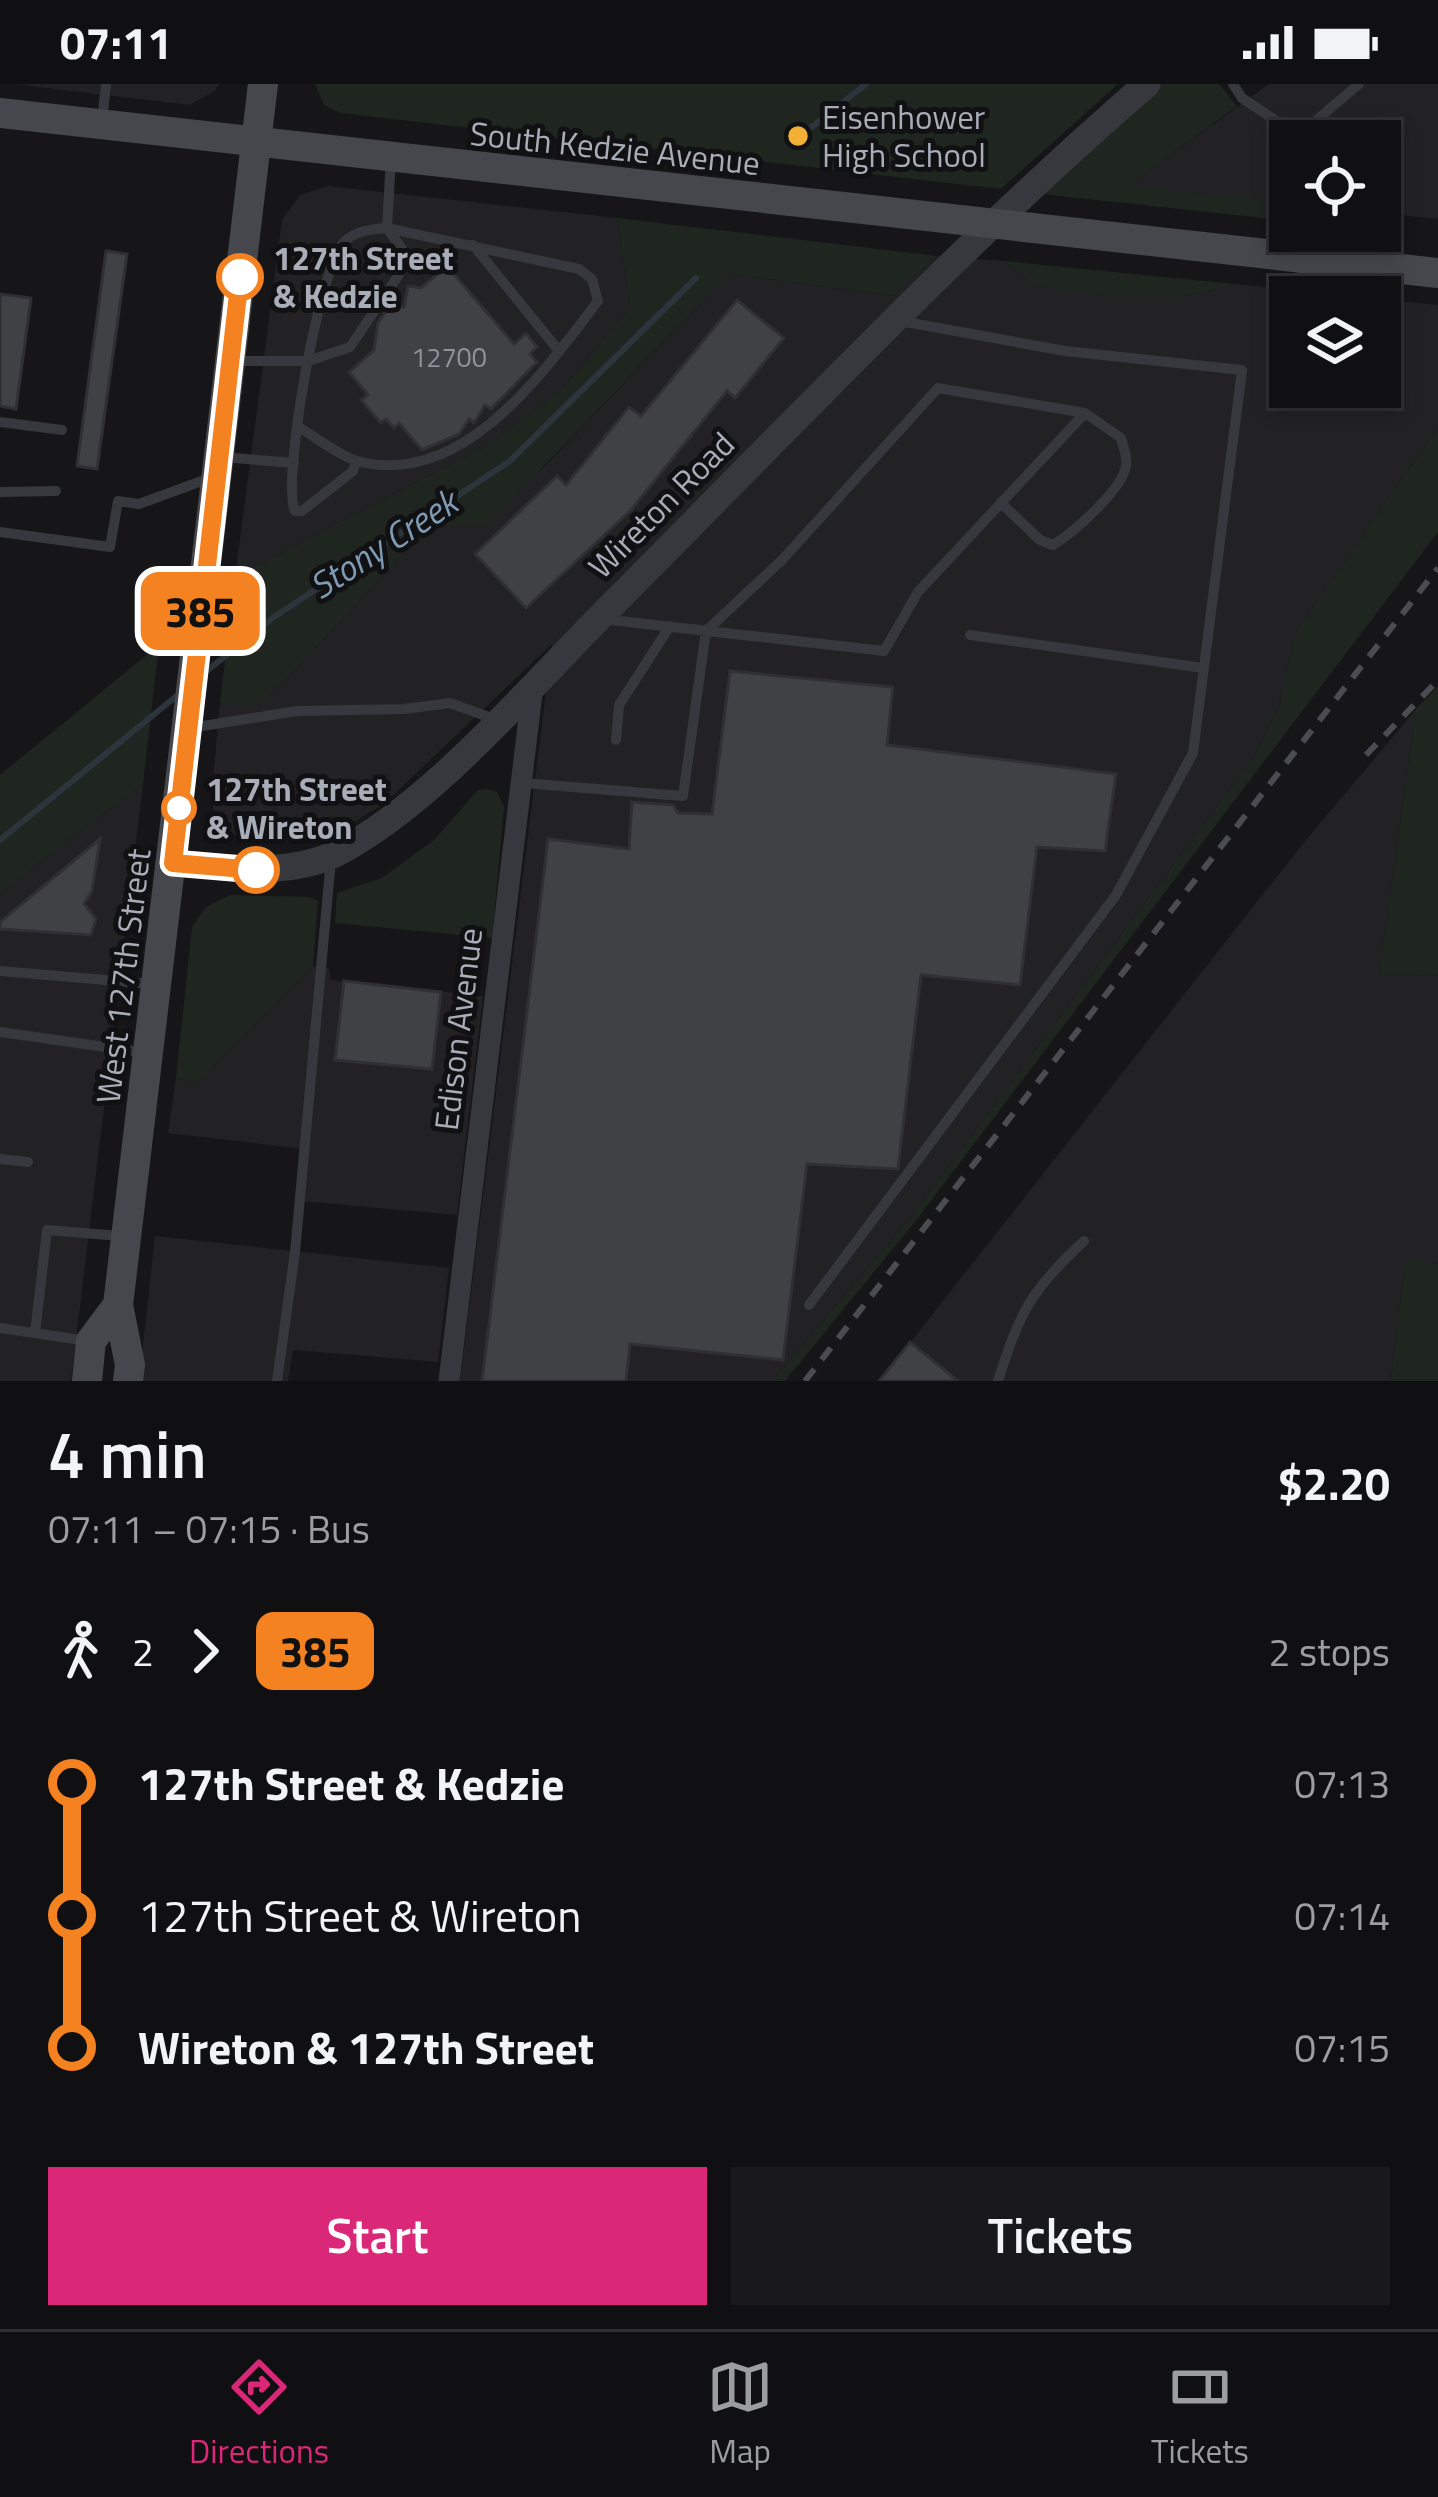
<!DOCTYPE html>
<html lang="en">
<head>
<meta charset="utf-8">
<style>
	body { margin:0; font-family:"Titillium Web",sans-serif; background:#19191b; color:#f1f3f6; height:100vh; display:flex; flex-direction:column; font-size:45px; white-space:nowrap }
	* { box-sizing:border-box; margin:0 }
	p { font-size:39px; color:#9c9d9f }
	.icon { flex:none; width:66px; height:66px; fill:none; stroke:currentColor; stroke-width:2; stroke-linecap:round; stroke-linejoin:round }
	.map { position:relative; height:1297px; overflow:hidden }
	.panel { display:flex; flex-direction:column; background:#101012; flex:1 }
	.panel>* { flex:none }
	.badge { padding:0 24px; border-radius:18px; font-size:42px; line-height:78px }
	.tools { position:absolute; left:1269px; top:36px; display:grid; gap:24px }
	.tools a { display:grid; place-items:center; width:132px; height:132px; border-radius:0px; background:#101012; box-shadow:0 6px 18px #0003,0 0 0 3px #303032; font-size:60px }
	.map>.badge { position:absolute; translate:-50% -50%; box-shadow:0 0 0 6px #fff }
	.legs { display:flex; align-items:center; gap:18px; height:132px; padding:0 48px; font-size:39px }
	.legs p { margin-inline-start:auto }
	.headline { display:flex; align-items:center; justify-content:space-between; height:204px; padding:0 48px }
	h1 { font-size:66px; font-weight:600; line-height:90px }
	.primary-button { display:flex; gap:24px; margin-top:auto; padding:24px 48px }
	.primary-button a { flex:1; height:138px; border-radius:0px; background:#db2777; color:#fff; font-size:48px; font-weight:600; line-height:138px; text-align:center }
	.primary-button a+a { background:#19191b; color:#f1f3f6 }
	ul { padding:0 48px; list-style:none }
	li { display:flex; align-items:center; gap:42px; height:132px; font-size:45px }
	li i { display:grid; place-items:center; width:18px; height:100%; margin:0 15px; background:currentColor }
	li i::after { content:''; width:30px; height:30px; margin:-15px; border:9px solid; border-radius:50%; background:#101012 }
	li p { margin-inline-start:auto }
	li:first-child i { background:linear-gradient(#0000 50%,currentColor 0) }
	li:last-child i { background:linear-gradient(currentColor 50%,#0000 0) }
	.status { display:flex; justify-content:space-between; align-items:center; height:84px; padding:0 60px; background:#101012; direction:ltr }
	.status svg { height:33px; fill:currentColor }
	.dock { display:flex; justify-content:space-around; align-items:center; height:168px; border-top:3px solid #303032; background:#101012; font-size:33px; color:#9c9d9f }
	.dock a { display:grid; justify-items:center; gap:6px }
	.dock .active { color:#db2777 }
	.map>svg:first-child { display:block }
</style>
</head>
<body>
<div class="status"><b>07:11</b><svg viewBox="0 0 49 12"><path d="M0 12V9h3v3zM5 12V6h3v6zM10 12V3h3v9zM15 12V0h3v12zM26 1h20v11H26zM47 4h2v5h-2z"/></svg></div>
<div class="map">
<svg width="1438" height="1297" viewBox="0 0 1438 1297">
	<rect width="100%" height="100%" fill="#161618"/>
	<path fill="#222225" d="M14 0H219L215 7 189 21Z
		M1269 0H1438V135L1380 129V57H1290V119L1126 103Z
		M327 102 617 134 630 223 563 304 484 363 235 493 282 136 300 111Z
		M937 172 1004 177 1036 202 1182 213 1235 200 1359 213H1290V303H1380V215L1438 221V343L1295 549 1279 622 1256 670 909 1135 772 1297H460L552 560 385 719 341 746 284 758 238 754 220 742 211 717 220 619 247 622 270 612 430 442 542 385 729 190 894 212Z
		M1416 625 1379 889 1438 892V1180L1405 1177 1391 1297H880L1301 762Z
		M143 700 71 1297H0V809Z
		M313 882 329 884 330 896 483 912 457 1131 300 1117 304 1065 168 1049 176 994 198 998Z
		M155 1152 449 1184 438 1278 293 1266 288 1297H139Z"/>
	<path fill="#1e261f" d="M315 0H1118L1001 105 341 29 324 21Z
		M1155 0H1219L1237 22 1128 102 1290 119V137L1042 110Z
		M617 134 937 172 894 212 729 190 486 442H430L270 612 247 623 220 619 235 493 484 363 563 304 630 223Z
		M1004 177 1014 178 1235 200 1182 213 1114 212 1036 202Z
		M1438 343V448L918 1134 785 1297H772L909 1135 1256 670 1279 622 1295 549Z
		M159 561 143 700 0 809V691Z
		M1438 602V892L1379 890 1416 625Z
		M487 705 497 708 504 722 492 854 335 839 337 809 382 794 434 756 478 706Z
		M230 811 310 813 318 817 313 882 198 998 176 994 192 843 206 823Z
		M1405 1176 1438 1180V1297H1391Z"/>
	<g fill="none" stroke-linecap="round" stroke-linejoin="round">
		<path stroke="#2c353c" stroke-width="6" d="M803 50 866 0
			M203 590 274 533 510 377 696 194
			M0 756 179 610"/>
	</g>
	<path fill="#404145" stroke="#303034" stroke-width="3" d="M106 167 127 170 97 385 77 382Z
		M447 182 514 260 526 249 537 263 530 270 537 278 491 325 485 321 474 339 469 335 459 350 422 366 399 339 394 344 386 335 381 339 361 316 368 311 349 288 374 266 378 239 390 221 404 223 408 202 421 204Z
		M0 210 31 214 16 325 0 322Z
		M737 216 784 254 735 314 727 307 631 426 526 524 475 470 557 392 566 401 629 323 641 332Z
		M730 587 893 603 887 661 1116 690 1105 767 1037 763 1020 901 921 891 898 1085 807 1080 783 1276 630 1260 626 1297H482L548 755 629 765 632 718 673 721 678 729 712 730Z
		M100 755 92 807 84 820 96 835 91 851 0 845V838Z
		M344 897 441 908 432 985 335 976Z
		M910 1258 958 1297H879Z"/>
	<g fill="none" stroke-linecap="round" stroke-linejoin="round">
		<path stroke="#37383d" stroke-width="10" d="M1233 0 1242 14 1287 44 1313 39 1359 0
			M102 37 106 0
			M473 161 559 267
			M233 277H308L350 263 402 186V165L387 144 391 74
			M0 338 62 346
			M300 344C317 354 338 371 357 377 462 405 543 289 598 217L592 195 579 185 387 144C372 145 355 147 344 158 319 184 281 399 295 427H302L353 387 356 377
			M222 373 294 379
			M0 408 56 407
			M1001 419 1040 456 1053 461C1073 449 1122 406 1126 382 1128 374 1123 363 1121 354L1085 329
			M0 448 110 463 118 417 139 420 210 394
			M970 551 1203 584
			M190 644 297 627 404 625 450 619 497 636
			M616 656 619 621 670 542
			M523 699 683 712 706 547 782 476 938 304 1085 329 918 508 884 567C790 556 696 545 602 535
			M0 887 152 900
			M0 948 147 969
			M0 1075 28 1078
			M809 1221 1116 811 1193 669 1242 286 1065 267 900 237
			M0 1244 88 1257
			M35 1249 47 1146 120 1152
			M277 1297 295 1168 331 775
			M998 1297C1020 1228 1030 1207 1084 1157"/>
		<path stroke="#37383d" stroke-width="21" d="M449 1297 533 601"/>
		<path stroke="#37383d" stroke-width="27" d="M173 779C224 783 287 793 335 770 431 721 529 604 606 527 784 349 957 164 1147 0"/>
		<path stroke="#45474d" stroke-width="30" d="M0 29 1438 189
			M87 1297 91 1257 118 1221
			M128 1297 130 1281 118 1221 263 0"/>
		<path stroke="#4a4c52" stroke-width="6" stroke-dasharray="15 12" stroke-linecap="butt" d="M1366 671 1438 596
			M805 1297 1438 484"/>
	</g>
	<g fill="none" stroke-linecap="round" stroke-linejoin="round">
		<g stroke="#fff" stroke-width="27">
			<path id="line-1" d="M240 193 173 779 256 786"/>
		</g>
		<use href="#line-1" stroke="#f58220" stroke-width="18"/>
	</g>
	<circle fill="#f2b134" stroke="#111113" stroke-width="4.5" cx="798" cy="52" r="12"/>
	<g fill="#fff" stroke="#f58220" stroke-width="6">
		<circle cx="240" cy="193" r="21"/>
		<circle cx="179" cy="724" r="15"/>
		<circle cx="256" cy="786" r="21"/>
	</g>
	<g text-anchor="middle" stroke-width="10" stroke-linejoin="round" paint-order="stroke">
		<g font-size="27" fill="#8e929b">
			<text x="449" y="283">12700</text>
		</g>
		<g font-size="33" fill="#a8adb8" stroke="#111113" text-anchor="start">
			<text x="822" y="45">Eisenhower<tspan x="822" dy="38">High School</tspan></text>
		</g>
		<g font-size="33" fill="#a8adb8" stroke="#111113">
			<text transform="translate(615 64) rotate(6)" y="12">South Kedzie Avenue</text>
			<text transform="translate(661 421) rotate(-45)" y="12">Wireton Road</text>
			<text transform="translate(123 892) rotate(-83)" y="12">West 127th Street</text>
			<text transform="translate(458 945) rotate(-83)" y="12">Edison Avenue</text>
		</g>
		<g font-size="33" font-weight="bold" fill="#a8adb8" stroke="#111113" text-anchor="start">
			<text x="273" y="186">127th Street<tspan x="273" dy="38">&amp; Kedzie</tspan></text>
			<text x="206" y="717">127th Street<tspan x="206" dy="38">&amp; Wireton</tspan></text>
		</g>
		<g font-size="36" font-style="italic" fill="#7f9bb3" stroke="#111113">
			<text transform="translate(383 460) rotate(-33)" y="13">Stony Creek</text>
		</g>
	</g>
</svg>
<div class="tools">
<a><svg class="icon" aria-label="locate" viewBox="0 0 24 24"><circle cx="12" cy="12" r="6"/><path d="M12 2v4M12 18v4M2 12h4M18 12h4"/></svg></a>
<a><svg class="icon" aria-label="layers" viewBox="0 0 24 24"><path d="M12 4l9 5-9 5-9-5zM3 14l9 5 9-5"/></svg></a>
</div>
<b class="badge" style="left:200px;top:527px;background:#f58220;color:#111">385</b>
</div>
<section class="panel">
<div class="headline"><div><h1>4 min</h1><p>07:11 – 07:15 · Bus</p></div><b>$2.20</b></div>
<div class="legs"><svg class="icon" aria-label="walk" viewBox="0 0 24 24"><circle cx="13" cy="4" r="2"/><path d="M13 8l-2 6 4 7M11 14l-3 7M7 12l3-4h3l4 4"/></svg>2<svg class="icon" aria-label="forward" viewBox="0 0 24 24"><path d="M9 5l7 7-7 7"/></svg><b class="badge" style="background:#f58220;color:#111">385</b><p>2 stops</p></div>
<ul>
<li><i style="color:#f58220"></i><b>127th Street &amp; Kedzie</b><p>07:13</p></li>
<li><i style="color:#f58220"></i><span>127th Street &amp; Wireton</span><p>07:14</p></li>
<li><i style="color:#f58220"></i><b>Wireton &amp; 127th Street</b><p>07:15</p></li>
</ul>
<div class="primary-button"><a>Start</a><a>Tickets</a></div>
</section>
<nav class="dock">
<a class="active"><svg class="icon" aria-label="directions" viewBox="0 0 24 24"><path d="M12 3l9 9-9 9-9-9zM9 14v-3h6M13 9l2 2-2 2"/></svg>Directions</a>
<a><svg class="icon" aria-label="map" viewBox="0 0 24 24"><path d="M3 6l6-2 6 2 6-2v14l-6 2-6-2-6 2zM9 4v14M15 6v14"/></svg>Map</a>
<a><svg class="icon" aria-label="tickets" viewBox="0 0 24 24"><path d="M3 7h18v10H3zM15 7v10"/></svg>Tickets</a>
</nav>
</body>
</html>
